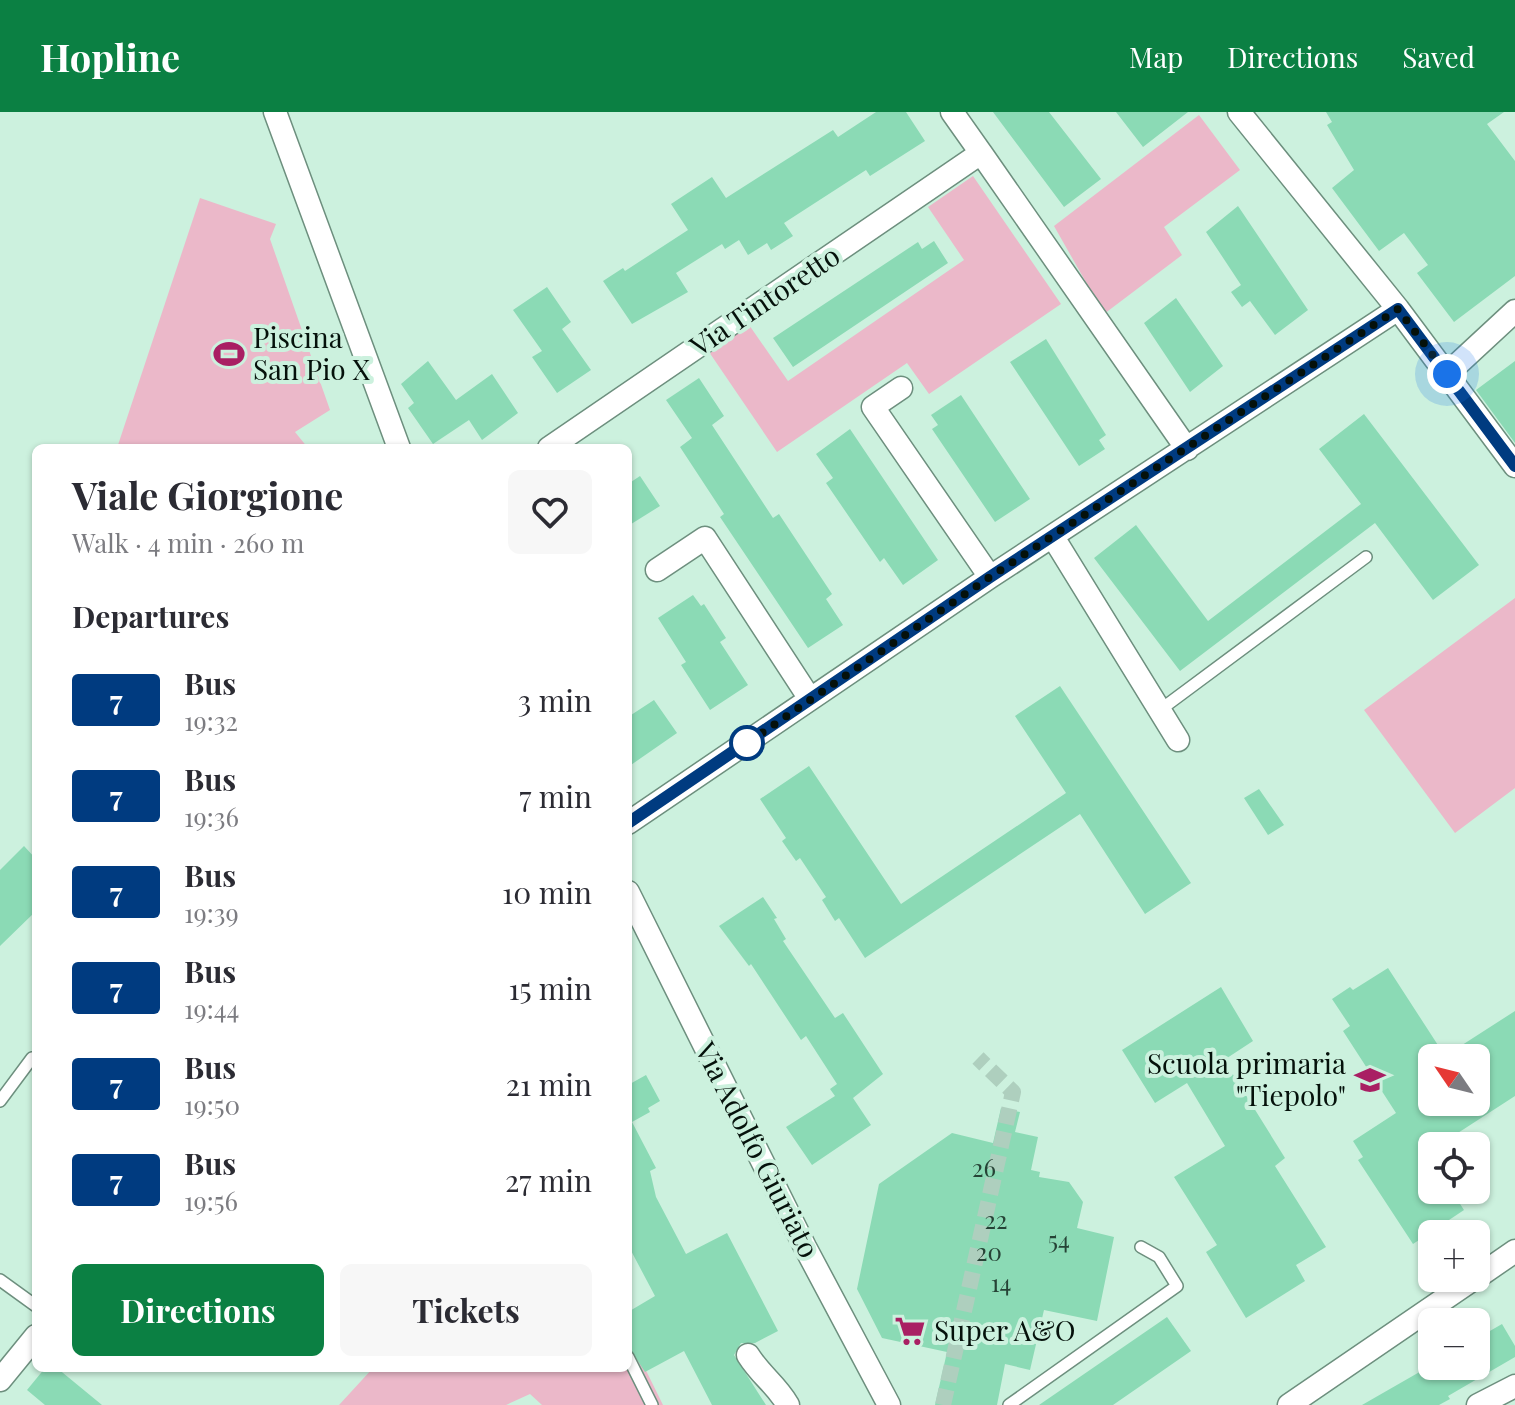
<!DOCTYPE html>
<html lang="en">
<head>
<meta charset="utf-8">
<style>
	body { margin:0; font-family:"Playfair Display",serif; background:#f7f7f7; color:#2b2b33; height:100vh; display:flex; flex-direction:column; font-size:30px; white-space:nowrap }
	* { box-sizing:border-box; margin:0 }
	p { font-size:26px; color:#7c7c81 }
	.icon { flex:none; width:44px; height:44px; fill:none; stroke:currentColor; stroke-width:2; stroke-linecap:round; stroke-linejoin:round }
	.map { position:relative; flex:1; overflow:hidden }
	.drawer { position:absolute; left:32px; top:332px; width:600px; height:928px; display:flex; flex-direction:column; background:#fff; border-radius:12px; box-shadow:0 2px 6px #0004 }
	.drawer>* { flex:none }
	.badge { padding:0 16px; border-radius:6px; font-size:28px; line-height:52px }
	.needle { width:52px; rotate:305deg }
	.tools { position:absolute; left:1418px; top:932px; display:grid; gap:16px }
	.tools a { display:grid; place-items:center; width:72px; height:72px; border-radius:12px; background:#fff; box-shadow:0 2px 6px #0004; font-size:40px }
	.you { position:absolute; width:40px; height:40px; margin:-20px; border:6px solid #fff; border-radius:50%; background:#1a73e8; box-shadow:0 0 0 12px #1a73e833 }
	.map>.badge { position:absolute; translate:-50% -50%; box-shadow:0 0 0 4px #fff }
	h2 { padding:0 40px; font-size:30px; line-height:72px }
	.round { display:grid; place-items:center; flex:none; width:84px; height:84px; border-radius:12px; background:#f7f7f7 }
	.overview { display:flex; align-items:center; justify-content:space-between; height:136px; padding:0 40px }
	h1 { font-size:38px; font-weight:700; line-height:60px }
	.cta { display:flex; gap:16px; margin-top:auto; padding:16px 40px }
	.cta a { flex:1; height:92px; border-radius:12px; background:#0b8043; color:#fff; font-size:32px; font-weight:700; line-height:92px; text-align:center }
	.cta a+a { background:#f7f7f7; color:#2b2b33 }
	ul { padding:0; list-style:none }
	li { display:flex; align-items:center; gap:24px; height:96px; padding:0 40px }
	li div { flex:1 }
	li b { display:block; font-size:30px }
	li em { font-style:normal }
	li .badge { min-width:88px; font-weight:700; text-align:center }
	header { display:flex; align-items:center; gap:48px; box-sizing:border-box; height:112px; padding:0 40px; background:#0b8043; color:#fff }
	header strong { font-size:38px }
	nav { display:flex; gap:44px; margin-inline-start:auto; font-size:28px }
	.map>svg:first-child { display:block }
</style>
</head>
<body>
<header>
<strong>Hopline</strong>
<nav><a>Map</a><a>Directions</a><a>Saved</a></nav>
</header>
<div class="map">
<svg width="1515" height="1293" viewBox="0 0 1515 1293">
	<rect width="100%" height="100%" fill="#ccf1de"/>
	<path fill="#ebb8c9" d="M1199 3 1240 58 1164 115 1182 143 1104 202 1054 114Z
		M973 64 1061 192 929 282 907 251 777 340 707 237 747 210 788 269 964 148 928 95Z
		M200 86 276 112 270 127 330 298 295 320 308 336H117Z
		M1515 486V676L1455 721 1364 598Z
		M628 1222 663 1293H542L530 1282 506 1293H339L373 1256H628Z"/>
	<path fill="#8bdab5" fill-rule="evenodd" d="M876 0H906L925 29 870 64 866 58 784 111 793 124 771 138 767 131 748 143 739 128 725 137 722 132 676 161 688 180 632 212 603 169 623 156 625 159 688 118 671 92 712 65 726 86 833 18 838 25Z
		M993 0H1049L1101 67 1064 95Z
		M1116 0H1188L1143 35Z
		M1326 0H1504L1487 12 1515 49V164L1454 210 1417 161 1428 153 1404 121 1379 139 1332 76 1354 58 1327 13 1332 10Z
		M1238 94 1308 198 1275 223 1250 189 1242 195 1231 180 1241 173 1206 120Z
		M934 129 948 151 793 255 773 226 918 130 922 137Z
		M547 175 571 210 562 217 591 258 557 281 532 245 542 239 513 198Z
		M1176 186 1223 254 1190 280 1144 211Z
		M1046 227 1106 323 1099 328 1105 337 1079 354 1010 250Z
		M428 249 456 288 492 262 518 301 482 328 469 308 433 332 408 296 414 291 401 272Z
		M1515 249V331L1476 278Z
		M699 266 724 304 712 313 773 406 779 402 832 482 826 487 843 513 808 536 720 405 724 402 680 335 692 326 666 288Z
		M961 283 1030 387 995 410 932 317 938 313 931 303Z
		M1364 302 1479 453 1433 488 1375 411 1180 559 1094 446 1136 413 1208 509 1361 392 1319 337Z
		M850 317 938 448 903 473 884 446 880 450 826 371 833 366 816 342Z
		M640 364 660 394 628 414V372Z
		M693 483 701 494 704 492 726 526 720 530 748 573 710 598 681 553 686 550 658 506Z
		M1060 574 1191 771 1145 802 1080 702 865 846 839 806 835 809 822 788 826 785 800 746 796 749 782 729 786 726 760 687 809 654 901 792 1066 681 1015 604Z
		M654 588 677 621 628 655V605Z
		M1259 677 1284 713 1268 723 1244 686Z
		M24 734 36 747V799L0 834V758Z
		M763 785 777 806 774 807 786 827 783 829 835 906 843 901 883 962 853 986 871 1013 812 1053 786 1015 835 984 830 977 837 972 806 924 801 928 751 852 749 854 719 814Z
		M1388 856 1445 944 1515 899V984L1447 1028 1451 1034H1432V1078H1451L1464 1098 1413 1132 1358 1048 1363 1045 1353 1029 1396 1001 1343 919 1350 914 1332 887 1350 875 1353 878ZM1432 946H1476V990H1432Z
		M1221 875 1253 929 1224 948 1285 1046 1275 1054 1326 1135 1296 1153 1305 1169 1246 1206 1206 1140 1217 1133 1174 1065 1225 1034 1187 971 1155 991 1122 938Z
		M646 963 660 989 648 996 650 1000 632 1010 656 1056 650 1059 656 1085 686 1142 727 1121 778 1219 755 1231H741L734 1243 766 1293H712L684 1239 645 1260 628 1234V1200L655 1184 628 1133V973Z
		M1001 996 1020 1000 1015 1020 1038 1025 1031 1058 1040 1060 1039 1065 1069 1070 1083 1090 1077 1116 1114 1125 1097 1209 1044 1198 1030 1258 1005 1252 997 1293H935L947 1240 882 1226 857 1177 879 1072 952 1021 993 1031Z
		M1167 1205 1191 1239 1113 1293H1039Z
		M1502 1212 1515 1234V1245L1448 1284 1450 1287 1439 1293H1362L1430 1254H1476V1227Z
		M45 1256H57L102 1293H45L27 1278Z"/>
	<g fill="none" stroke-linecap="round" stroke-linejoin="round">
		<path stroke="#aecfbe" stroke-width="16" stroke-dasharray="16 8" stroke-linecap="butt" d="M943 1293 1013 980 978 946"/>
		<g stroke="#6d8f7e" stroke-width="14">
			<path id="service" d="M1160 598 1366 445
				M0 989 32 946
				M0 1168 36 1194
				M628 1245 652 1293
				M1009 1293 1177 1174 1159 1145 1141 1135"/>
		</g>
		<g stroke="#6d8f7e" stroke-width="25">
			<path id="minor" d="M275 0 399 336
				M952 0 981 41
				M1239 0 1398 197 1515 354
				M1447 262 1515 199
				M901 276 873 295 990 465
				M549 336 981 41 1187 337
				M1053 425 1178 628
				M657 458 705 426 810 587
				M628 711 990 465 1398 197
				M628 780 805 1135 889 1293
				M1476 1166 1515 1139
				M748 1243C762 1265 775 1271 788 1293
				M0 1268 36 1224
				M1289 1293 1475 1166
				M1478 1293 1515 1274"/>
		</g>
		<use href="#service" stroke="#fff" stroke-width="11"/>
		<use href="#minor" stroke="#fff" stroke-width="22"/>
	</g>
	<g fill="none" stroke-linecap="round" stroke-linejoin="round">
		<g stroke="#fff" stroke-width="18">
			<path id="line" d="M628 711 990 465 1398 197 1515 354"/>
		</g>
		<use href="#line" stroke="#003b80" stroke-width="12"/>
		<path stroke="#05110b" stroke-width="8" stroke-dasharray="0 14.4" d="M747 631 737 638 990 465 1398 197 1447 262"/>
	</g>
	<defs>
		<g id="stadium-bare" transform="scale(2.4)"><path d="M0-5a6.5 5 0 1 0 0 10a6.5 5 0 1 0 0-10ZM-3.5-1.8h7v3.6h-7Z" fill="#a91f63" stroke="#ccf1de" stroke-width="2.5" paint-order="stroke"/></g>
		<g id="school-bare" transform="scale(2.4)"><path d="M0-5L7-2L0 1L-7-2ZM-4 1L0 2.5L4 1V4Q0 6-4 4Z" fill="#a91f63" stroke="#ccf1de" stroke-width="2.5" paint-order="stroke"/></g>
		<g id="supermarket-bare" transform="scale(2.4)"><path d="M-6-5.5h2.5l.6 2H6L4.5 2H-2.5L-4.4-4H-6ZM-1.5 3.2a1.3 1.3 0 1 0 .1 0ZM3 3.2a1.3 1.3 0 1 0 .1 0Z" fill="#a91f63" stroke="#ccf1de" stroke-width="2.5" paint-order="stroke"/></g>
	</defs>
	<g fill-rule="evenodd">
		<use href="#stadium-bare" x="229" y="242"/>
		<use href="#school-bare" x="1370" y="968"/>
		<use href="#supermarket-bare" x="910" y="1219"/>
	</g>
	<circle fill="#fff" stroke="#003b80" stroke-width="4" cx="747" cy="631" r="16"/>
	<g text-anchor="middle" stroke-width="8" stroke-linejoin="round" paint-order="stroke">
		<g font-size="24" fill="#264336">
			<text x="984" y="1065">26</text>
			<text x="996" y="1117">22</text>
			<text x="1059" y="1137">54</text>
			<text x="989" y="1149">20</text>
			<text x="1001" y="1180">14</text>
		</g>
		<g font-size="28" fill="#05110b" stroke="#ccf1de">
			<text transform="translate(765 189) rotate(-34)" y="10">Via Tintoretto</text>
			<text transform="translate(757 1038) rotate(63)" y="10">Via Adolfo Giuriato</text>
		</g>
		<g font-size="28" fill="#05110b" stroke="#ccf1de" text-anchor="start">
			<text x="253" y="236">Piscina<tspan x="253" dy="32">San Pio X</tspan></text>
			<text x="1346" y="962" text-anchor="end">Scuola primaria<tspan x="1346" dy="32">"Tiepolo"</tspan></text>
			<text x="934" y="1229">Super A&amp;O</text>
		</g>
	</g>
</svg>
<div class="tools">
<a><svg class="needle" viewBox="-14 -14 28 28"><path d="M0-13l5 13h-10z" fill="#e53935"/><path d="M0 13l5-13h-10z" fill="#7c7c81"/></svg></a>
<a><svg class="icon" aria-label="locate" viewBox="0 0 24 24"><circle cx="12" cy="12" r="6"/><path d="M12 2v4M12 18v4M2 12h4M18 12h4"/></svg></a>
<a>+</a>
<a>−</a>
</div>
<div class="you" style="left:1447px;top:262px"></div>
<section class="drawer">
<div class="overview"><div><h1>Viale Giorgione</h1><p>Walk · 4 min · 260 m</p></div><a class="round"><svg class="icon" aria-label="heart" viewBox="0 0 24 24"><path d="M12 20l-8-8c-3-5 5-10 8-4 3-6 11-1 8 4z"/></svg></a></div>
<h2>Departures</h2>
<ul>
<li><span class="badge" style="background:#003b80;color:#fff">7</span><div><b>Bus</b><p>19:32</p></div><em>3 min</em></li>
<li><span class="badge" style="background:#003b80;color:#fff">7</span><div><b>Bus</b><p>19:36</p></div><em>7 min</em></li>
<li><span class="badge" style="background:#003b80;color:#fff">7</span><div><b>Bus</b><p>19:39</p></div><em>10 min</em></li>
<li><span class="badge" style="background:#003b80;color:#fff">7</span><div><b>Bus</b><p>19:44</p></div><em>15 min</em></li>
<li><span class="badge" style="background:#003b80;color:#fff">7</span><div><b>Bus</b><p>19:50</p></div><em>21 min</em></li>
<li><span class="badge" style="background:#003b80;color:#fff">7</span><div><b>Bus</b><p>19:56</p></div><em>27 min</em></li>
</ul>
<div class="cta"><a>Directions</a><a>Tickets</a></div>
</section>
</div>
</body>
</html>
